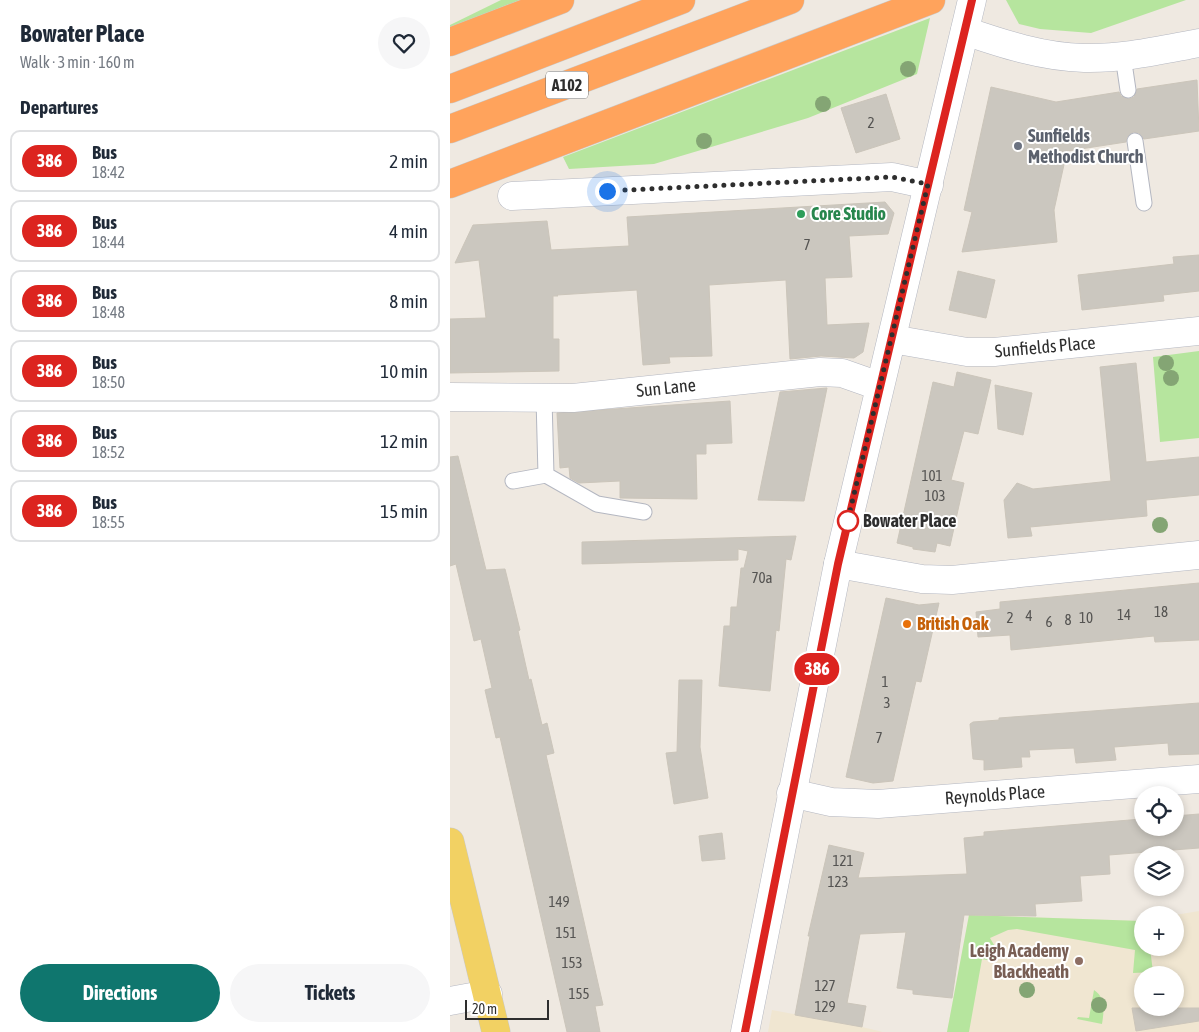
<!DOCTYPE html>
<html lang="en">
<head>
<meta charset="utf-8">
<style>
	body { margin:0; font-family:"Asap Condensed",sans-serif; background:#f6f6f7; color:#1f2937; height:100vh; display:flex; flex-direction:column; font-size:19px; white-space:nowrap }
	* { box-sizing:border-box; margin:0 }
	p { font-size:16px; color:#747a83 }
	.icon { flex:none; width:28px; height:28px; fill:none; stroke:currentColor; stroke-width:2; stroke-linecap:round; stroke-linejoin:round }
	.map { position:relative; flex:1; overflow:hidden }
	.drawer { display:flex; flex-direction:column; background:#fff; width:450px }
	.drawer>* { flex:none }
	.badge { padding:0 10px; border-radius:16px; font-size:18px; line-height:32px }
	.controls { position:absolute; left:684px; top:786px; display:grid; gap:10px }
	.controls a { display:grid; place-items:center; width:50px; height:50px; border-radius:50%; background:#fff; box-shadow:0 2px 8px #0003; font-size:25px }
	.scale { position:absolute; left:15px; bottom:12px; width:84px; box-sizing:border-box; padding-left:5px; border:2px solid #2e2e2e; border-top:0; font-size:14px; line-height:18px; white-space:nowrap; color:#2e2e2e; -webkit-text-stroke:4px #fff; paint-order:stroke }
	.you { position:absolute; width:25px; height:25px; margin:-12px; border:4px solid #fff; border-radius:50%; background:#1a73e8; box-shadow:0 0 0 8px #1a73e833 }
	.map>.badge { position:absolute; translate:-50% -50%; box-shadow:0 0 0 2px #fff }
	h2 { padding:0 20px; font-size:19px; line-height:45px }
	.round { display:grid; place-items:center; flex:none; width:52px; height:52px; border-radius:26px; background:#f6f6f7 }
	.overview { display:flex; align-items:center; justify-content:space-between; height:85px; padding:0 20px }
	h1 { font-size:24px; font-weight:700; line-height:38px }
	.button { display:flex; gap:10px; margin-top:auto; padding:10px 20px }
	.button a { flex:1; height:58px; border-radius:30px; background:#0f766e; color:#fff; font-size:20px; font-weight:700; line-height:58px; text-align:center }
	.button a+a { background:#f6f6f7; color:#1f2937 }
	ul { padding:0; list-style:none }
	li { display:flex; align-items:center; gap:15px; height:62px; margin:0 10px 8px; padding:0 10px; border:2px solid #e0e1e3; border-radius:10px }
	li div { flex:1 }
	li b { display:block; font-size:19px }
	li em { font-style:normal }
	li .badge { min-width:55px; font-weight:700; text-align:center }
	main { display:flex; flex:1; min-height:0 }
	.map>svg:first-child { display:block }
</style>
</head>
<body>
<main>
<section class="drawer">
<div class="overview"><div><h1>Bowater Place</h1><p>Walk · 3 min · 160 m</p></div><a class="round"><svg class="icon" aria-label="heart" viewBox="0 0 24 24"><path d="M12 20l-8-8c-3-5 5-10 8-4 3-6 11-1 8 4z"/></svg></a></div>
<h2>Departures</h2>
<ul>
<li><span class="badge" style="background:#dc241f;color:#fff">386</span><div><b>Bus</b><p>18:42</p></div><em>2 min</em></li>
<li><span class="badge" style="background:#dc241f;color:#fff">386</span><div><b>Bus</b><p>18:44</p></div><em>4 min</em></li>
<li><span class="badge" style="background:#dc241f;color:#fff">386</span><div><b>Bus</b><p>18:48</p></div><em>8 min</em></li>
<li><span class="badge" style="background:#dc241f;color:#fff">386</span><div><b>Bus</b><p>18:50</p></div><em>10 min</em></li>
<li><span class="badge" style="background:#dc241f;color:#fff">386</span><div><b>Bus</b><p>18:52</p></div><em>12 min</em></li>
<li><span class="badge" style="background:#dc241f;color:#fff">386</span><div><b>Bus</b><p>18:55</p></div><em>15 min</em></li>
</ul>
<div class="button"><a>Directions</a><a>Tickets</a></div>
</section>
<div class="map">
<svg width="749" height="1032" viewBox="0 0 749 1032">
	<rect width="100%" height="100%" fill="#efe9e1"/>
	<path fill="#f0e6d1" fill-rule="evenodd" d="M749 911V1032H497L519 915 692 921V948H725V915ZM692 975H725V1008H692Z
		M322 1010 412 1027 433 1032H318Z"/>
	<path fill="#b6e59e" d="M51 0H70L0 27V25Z
		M556 0H736L641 33 590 29 569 24Z
		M480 18 467 74 358 118 204 164 119 169 113 157Z
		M749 351V438L710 442 703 357Z
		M519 915 692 921V948H700L703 972 683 973 685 950 567 929 558 930 540 938 550 955 542 961 532 959 519 1032H497Z
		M644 990C656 998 654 1011 652 1024L627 1019 628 1017 639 1018Z"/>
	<path fill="#cbc7bf" stroke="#cbc5ba" d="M747 80 749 131 694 139 689 133 683 132 677 137 676 142 617 151 604 210 607 242 512 252 522 212 514 210 541 87 606 102 669 92 671 96 679 99 684 97 687 89Z
		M436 94 450 139 406 153 391 108Z
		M435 202 444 213 438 234 399 236 402 277 375 278 377 325 419 323 413 352 404 358 371 356 340 359 336 280 259 285 262 356 219 357 220 363 193 365 187 290 107 295 108 296H103V339H109V371L0 373V319L36 318 29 260 5 263 23 225 97 221 101 250 179 246 177 217Z
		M749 255V291L713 295 714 301 632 310 628 275 724 264 723 257Z
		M508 271 545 280 536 318 499 310Z
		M686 363 696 462 749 457V495L696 500 697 516 580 527 582 536 558 538 554 500 567 483 583 489 661 481 650 367Z
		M507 372 541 380 528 434 514 431 501 480 514 483 500 546 487 543 485 552 463 549V547L447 543 483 382 504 387Z
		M545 385 582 393 573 435 548 429Z
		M377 388 354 501 308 500 330 392Z
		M280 401 282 443 256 444V454H246L247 499 170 498V481L129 483 120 478 119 467 110 468 107 413Z
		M8 456 36 570 55 569 70 630 68 631 79 680 81 679 92 725 97 723 104 753 96 755 153 1005 145 1006 150 1032H117L50 737 46 738 35 690 42 688 31 639 24 641 6 564 0 566V457Z
		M346 536 341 560 336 559 329 631 326 630 320 691 269 686 274 626H280L281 607H287L291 568H294L298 551 288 549V560L132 564V542Z
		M749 583V640L705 642 704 636 561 650 560 635 528 637 526 612 550 609V602Z
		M436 598 469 605 489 603 471 682 466 681 443 781 423 783 396 777Z
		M229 680H252L250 747 258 798 224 804 216 753 227 752Z
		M749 703V754L719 755 718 743 664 747 666 760 626 763 624 748 579 750 580 757H571L572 767 534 770V760L523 759 520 724 523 722 549 720V718Z
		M749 814V848L659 855 660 874 630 876 632 901 585 904 586 916 514 915 502 998 463 994V990L447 988 456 932 410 934 397 1003 416 1006 412 1027 345 1015 360 936H358L379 845 414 853 408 878 517 874 514 838 534 836V832L692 819V828H725V816Z
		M272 833 275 859 252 861 249 836Z
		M682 1008H749V1021L686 1031Z"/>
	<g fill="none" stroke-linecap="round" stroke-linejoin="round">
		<g stroke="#b4b7c1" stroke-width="17">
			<path id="lane" d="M673 56 678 90
				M685 141 694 203
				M96 475 147 504 194 512
				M63 481 96 475 94 398"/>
		</g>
		<g stroke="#b4b7c1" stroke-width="29">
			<path id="street" d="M515 31C553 44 593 57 634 58 673 59 711 50 749 43
				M62 196 442 177 479 185
				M442 339 517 352H544L749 331
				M0 397 123 398 370 372 392 373 429 386
				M388 564 472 579 502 580 749 555
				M341 793 381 802 428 804 749 779
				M0 1001 38 994"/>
		</g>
		<g stroke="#b4b7c1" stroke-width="29">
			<path id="secondary" d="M295 1032 388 564 522 0"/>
		</g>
		<g stroke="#c9c9c9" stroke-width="29">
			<path id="primary" d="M0 842 46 1032"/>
		</g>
		<g stroke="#c9c9c9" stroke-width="29">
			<path id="highway" d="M0 42 110 0
				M0 89 231 0
				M0 129 340 0
				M0 184 481 0"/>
		</g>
		<use href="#lane" stroke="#fff" stroke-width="15"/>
		<use href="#street" stroke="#fff" stroke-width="28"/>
		<use href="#secondary" stroke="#fff" stroke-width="28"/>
		<use href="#primary" stroke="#f2d163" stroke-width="28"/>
		<use href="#highway" stroke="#ffa35c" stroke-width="28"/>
	</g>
	<g fill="#84a574">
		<circle cx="458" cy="69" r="8"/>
		<circle cx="373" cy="104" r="8"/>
		<circle cx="254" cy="141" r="8"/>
		<circle cx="716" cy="363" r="8"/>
		<circle cx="721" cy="378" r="8"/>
		<circle cx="710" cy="525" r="8"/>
		<circle cx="577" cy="990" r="8"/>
		<circle cx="649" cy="1005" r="8"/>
	</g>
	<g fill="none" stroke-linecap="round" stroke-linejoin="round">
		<g stroke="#fff" stroke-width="11">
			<path id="line" d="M295 1032 388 564 522 0"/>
		</g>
		<use href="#line" stroke="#dc241f" stroke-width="8"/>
		<path stroke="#2e2e2e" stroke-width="5" stroke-dasharray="0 9" d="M157 191 442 177 478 184 396 528 398 521"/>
	</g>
	<circle fill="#6b7280" stroke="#fff" stroke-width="2" cx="568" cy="146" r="5"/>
	<circle fill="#2e9e5b" stroke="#fff" stroke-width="2" cx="351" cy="214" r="5"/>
	<circle fill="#fff" stroke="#dc241f" stroke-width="2.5" cx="398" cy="521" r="10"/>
	<circle fill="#e8710a" stroke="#fff" stroke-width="2" cx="457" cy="624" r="5"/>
	<circle fill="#8d6e63" stroke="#fff" stroke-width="2" cx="629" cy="961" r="5"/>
	<g text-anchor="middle" stroke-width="4" stroke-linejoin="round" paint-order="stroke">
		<g font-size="15" fill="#555452">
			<text x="421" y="128">2</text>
			<text x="357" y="250">7</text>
			<text x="482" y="481">101</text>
			<text x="485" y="501">103</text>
			<text x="312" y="583">70a</text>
			<text x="711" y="617">18</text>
			<text x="674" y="620">14</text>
			<text x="579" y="621">4</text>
			<text x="560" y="623">2</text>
			<text x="636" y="623">10</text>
			<text x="618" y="625">8</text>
			<text x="599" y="627">6</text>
			<text x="435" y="687">1</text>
			<text x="437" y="708">3</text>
			<text x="429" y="743">7</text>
			<text x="393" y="866">121</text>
			<text x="388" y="887">123</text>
			<text x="109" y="907">149</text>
			<text x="116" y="938">151</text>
			<text x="122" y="968">153</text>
			<text x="375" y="991">127</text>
			<text x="129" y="999">155</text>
			<text x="375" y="1012">129</text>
		</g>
		<rect fill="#fff" stroke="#6d6d6d" stroke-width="1" x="96" y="71.5" width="42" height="27" rx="4"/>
		<g font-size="16" font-weight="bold" fill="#2e2e2e">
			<text x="117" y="91">A102</text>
		</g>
		<g font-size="18" font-weight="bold" fill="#5b616d" stroke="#fff" text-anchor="start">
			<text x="578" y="142">Sunfields<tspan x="578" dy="21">Methodist Church</tspan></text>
		</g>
		<g font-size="18" font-weight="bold" fill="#27864d" stroke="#fff" text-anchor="start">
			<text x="361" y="220">Core Studio</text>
		</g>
		<g font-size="18" fill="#2e2e2e" stroke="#fff">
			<text transform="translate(595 347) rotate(-5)" y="6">Sunfields Place</text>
			<text transform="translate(216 388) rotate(-6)" y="6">Sun Lane</text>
			<text transform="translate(545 795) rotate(-4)" y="6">Reynolds Place</text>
		</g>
		<g font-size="18" font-weight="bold" fill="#2e2e2e" stroke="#fff" text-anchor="start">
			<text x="413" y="527">Bowater Place</text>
		</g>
		<g font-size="18" font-weight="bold" fill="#c56008" stroke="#fff" text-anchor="start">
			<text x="467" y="630">British Oak</text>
		</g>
		<g font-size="18" font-weight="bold" fill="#785e54" stroke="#fff" text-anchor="end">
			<text x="619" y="957">Leigh Academy<tspan x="619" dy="21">Blackheath</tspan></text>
		</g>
	</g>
</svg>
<div class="controls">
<a><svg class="icon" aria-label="locate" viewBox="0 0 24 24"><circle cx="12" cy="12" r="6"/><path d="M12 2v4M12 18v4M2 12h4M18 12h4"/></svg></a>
<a><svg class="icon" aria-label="layers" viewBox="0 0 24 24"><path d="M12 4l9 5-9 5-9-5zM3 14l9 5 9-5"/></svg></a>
<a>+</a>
<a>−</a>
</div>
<div class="scale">20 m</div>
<div class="you" style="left:157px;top:191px"></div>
<b class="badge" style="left:367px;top:669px;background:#dc241f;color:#fff">386</b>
</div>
</main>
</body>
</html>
